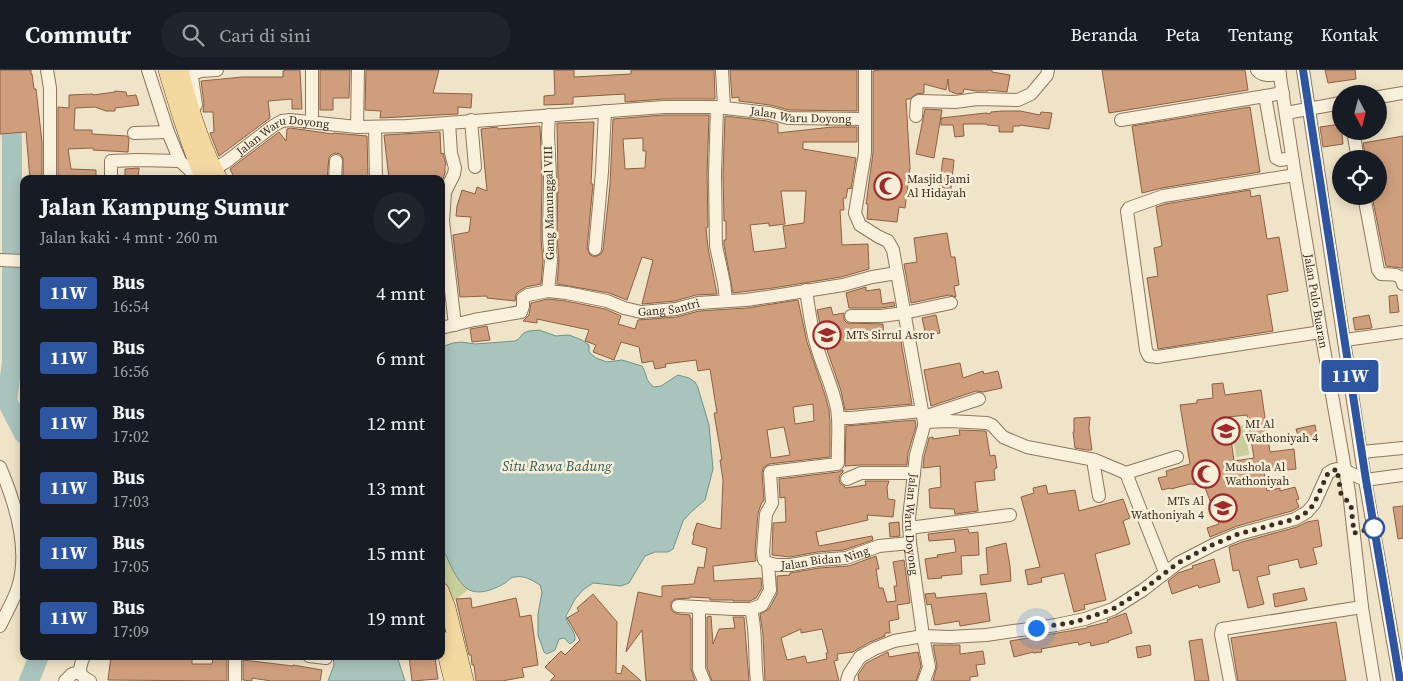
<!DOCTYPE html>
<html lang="id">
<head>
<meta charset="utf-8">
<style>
	body { margin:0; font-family:"Source Serif 4",serif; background:#20242c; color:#f1f3f6; height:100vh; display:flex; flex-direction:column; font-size:19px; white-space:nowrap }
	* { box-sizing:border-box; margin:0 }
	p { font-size:16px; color:#9ea1a6 }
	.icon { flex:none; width:28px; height:28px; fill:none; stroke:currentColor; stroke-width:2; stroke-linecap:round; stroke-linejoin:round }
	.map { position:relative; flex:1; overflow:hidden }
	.details { position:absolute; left:20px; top:105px; width:425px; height:485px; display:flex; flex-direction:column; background:#171b24; border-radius:10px; box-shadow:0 2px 12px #0003 }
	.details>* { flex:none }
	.badge { padding:0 10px; border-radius:4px; font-size:18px; line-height:32px }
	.needle { width:32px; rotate:173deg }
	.tools { position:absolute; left:1332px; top:15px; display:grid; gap:10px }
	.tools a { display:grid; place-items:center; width:55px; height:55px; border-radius:50%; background:#171b24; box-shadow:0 2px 12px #0003; font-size:25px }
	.you { position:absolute; width:25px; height:25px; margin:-12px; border:4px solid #fff; border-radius:50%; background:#1a73e8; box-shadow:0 0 0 8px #1a73e833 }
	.map>.badge { position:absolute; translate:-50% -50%; box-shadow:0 0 0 2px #fff }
	.round { display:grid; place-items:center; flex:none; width:52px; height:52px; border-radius:26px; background:#20242c }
	.headline { display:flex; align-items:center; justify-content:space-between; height:85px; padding:0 20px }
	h1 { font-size:24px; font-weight:700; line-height:38px }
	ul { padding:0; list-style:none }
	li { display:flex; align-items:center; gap:15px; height:65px; padding:0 20px }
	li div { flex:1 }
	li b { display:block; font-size:19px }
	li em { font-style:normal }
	li .badge { min-width:55px; font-weight:700; text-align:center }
	header { display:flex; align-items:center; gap:30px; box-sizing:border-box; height:70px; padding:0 25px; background:#171b24; border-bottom:1px solid #363941 }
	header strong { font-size:24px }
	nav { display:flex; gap:28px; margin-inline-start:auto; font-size:18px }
	.search { width:350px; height:45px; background:#20242c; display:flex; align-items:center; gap:12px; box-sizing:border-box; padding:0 18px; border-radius:28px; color:#9ea1a6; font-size:19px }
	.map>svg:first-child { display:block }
</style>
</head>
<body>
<header>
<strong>Commutr</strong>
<div class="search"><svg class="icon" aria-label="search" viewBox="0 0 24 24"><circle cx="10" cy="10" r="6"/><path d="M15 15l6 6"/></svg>Cari di sini</div>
<nav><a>Beranda</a><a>Peta</a><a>Tentang</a><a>Kontak</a></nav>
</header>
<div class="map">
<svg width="1403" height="611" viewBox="0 0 1403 611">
	<rect width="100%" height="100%" fill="#f0e4c8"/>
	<path fill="#c9cf9b" d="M1245 355 1249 385 1236 387 1232 356Z
		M441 474 461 514 468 520 456 529 446 532 458 575 441 568Z"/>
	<path fill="#a9c4bc" stroke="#6f938a" d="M539 260 556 266 569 265 582 270 589 275V282L596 288 607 292 622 290 642 296C648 305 644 310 654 317L661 316 678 305 689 308 695 312 698 318 709 355 713 399 705 430 690 443 683 451 673 479 668 482H655L645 486 629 513 621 516 593 513 584 519 575 529 566 546C566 555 576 560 575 570L570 574 564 568 559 569 555 580 547 584 544 582 538 565V544L542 522 540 515C532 510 524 505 515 507 511 507 508 511 505 513 493 520 474 528 463 515 453 504 447 487 441 474V277L453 273 461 272 475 274 515 271C520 269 520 266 524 263 528 260 534 261 539 260Z
		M333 586H397L405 611H328L334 595Z"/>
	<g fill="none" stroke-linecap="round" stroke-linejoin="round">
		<path stroke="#a9c4bc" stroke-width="20" d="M7 0 12 70V292L7 331 24 364
			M29 611 39 586"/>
	</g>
	<path fill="#cf9f7d" stroke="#8d5f41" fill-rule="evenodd" d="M0 0H31V4H32L34 19H36L42 72V109H30L26 62 0 64Z
		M287 0H300L302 39H292V29L268 31 270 48 219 86 210 63 214 62 213 42H203L204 34 201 11 242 7H283V1Z
		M320 0H350L349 28H333V40H320Z
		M366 0H439L433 23 472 24 471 38 458 37V44L380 48 381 41 365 40Z
		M554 0H574V7L631 4V0H714L715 29H663L625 32V24L573 27V34L544 35V26L555 25Z
		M730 0H857V41L789 40 770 35 739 31V27L732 28Z
		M882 0H992V2L1010 5 1007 22 988 20V21H977L964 19 963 23 957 24 949 21 948 9 946 20 924 14V23L916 24 910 29H906L910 98 905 138 899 137 897 152 867 149 868 134H866L873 83V1Z
		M1102 0H1245L1248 20 1109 43Z
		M1325 0H1355L1356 9 1328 13Z
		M115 21 126 22 127 26 136 25 139 35 115 38V41H106L95 37 75 38 74 60H92V64L127 66 129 69 128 82 93 80V78L68 79 71 99 96 100V109H58V37L69 38V25L93 24V25L115 22Z
		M1250 37 1260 102 1162 118 1142 123 1132 56Z
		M925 39 942 40 934 88 916 84Z
		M1002 41H1020L1040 45 1041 42 1052 43 1049 59 1020 55V56H1013V62H999V56L987 55V54H963L964 66 955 67 953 55H941V48L986 43 990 44 991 42Z
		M664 45H709L707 104 708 157 706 158 708 178 717 224 696 225 675 231 642 234 653 190 642 187 627 230 609 223 557 214 559 190 557 169 558 107 557 53 594 52 591 114H593L587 178 590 185 595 187 601 184 603 180 610 115 613 49ZM643 68V81H646L645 98 625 99 623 69Z
		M725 46 767 51 778 54V63L832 57H857V72H803V79L856 88 851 119 848 118 846 128H843L844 140H840L842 175 868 174 869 199 841 207 773 218 733 223 724 175V170H726V151H724L723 104ZM781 121H806L804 153 783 156 786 178 754 182 750 155 769 153V156L785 154Z
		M1341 54 1343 74 1323 77 1320 57Z
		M540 56 542 107 541 169 543 191 541 214 526 217 519 221 516 224 515 231 487 228V226L460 227 453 165 469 162 471 147 456 146 457 136 462 120 475 124 477 117 487 121 481 59 497 57 498 59Z
		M290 58 333 64V63L367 66 368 109H343V88L340 84 336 83 332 84 329 87 327 109H235L230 99 279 62 286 71 287 59Z
		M440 62 441 84 443 83 446 95H445V103L443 109H389L384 65Z
		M1403 66V198H1401L1386 196 1372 126H1379V89H1366L1363 73Z
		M943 88 954 90 951 119 939 117Z
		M139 98 138 109H125V99Z
		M1250 120 1251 127 1260 125 1267 169 1279 167 1288 221 1267 225 1273 261 1158 279 1147 208 1158 206 1154 178 1162 176 1156 137 1165 134Z
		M947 163 951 187H955L959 215 954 216 956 227 949 225 911 233 904 194 917 192 914 168Z
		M866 217V221L880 219 882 234 894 232 895 236 880 238H849L846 223Z
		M1397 225 1399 242 1390 243 1389 226Z
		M548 229 566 231 605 239 621 246 618 254 635 259 638 250 677 247 699 241 747 238 798 230 807 272 825 325 829 340 830 352V387L769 394 763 398 762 403 764 431 762 432 758 443 755 481 756 491 713 496 714 511 761 508 762 518 756 528 750 531H733V530H710V528L690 527V528L675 529 671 532V539L673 542 678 544 690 545V548H691V599L695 611H646L642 560 626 582 638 522 662 527V516L694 514 698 497 704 498 707 478 692 474 694 466 693 465 697 453 711 457 721 459 723 410 720 390H722L714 343H717L710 299 698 301 696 290 665 294 666 297 655 299 653 291 642 293 639 277 621 272 614 290 593 282 596 275 585 271 589 260 537 249V253L523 251 529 245 531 233ZM813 334 814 351 795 354 793 337ZM784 357 790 385 771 388 767 360Z
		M831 237 833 245 844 243V250L847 253 883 254 884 268 900 266 912 334 845 340 841 321 823 268 817 240Z
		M936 245 940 263 926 266 922 248Z
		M1369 245 1372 258 1355 260 1353 248Z
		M487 256 490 270 472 272 470 259Z
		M960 293 963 308 983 301 984 304 998 301 1002 318 983 322 976 321 931 336 924 300Z
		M1223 313 1225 325 1261 320 1270 382 1294 379 1296 399 1264 402 1267 421 1280 418V421L1295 417 1299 429 1296 430 1299 437 1292 441 1237 456 1210 467 1207 458 1219 454 1204 415 1190 414 1171 419 1170 418 1162 420 1158 408 1167 406 1166 401 1190 394 1180 335 1197 333V330L1213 328 1212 314ZM1247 345 1254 388 1234 391 1228 347Z
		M1090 347 1089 359 1092 380H1087L1075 378 1073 362H1074V348Z
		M915 350 916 356 908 383 907 395H862L845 396 846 356Z
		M1315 355 1317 366 1299 369 1296 359Z
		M959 360 986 361 990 386 995 385 997 398 994 399 995 410 975 412 978 441 955 444 954 439 930 438 929 419 941 417 940 396 923 398 924 387 929 368 933 367V369L960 365Z
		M843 400V402L840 405 839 409 840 413 845 417V418L866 415 865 411H889L887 417 888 429 895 430 893 447 867 445 868 450 816 462 819 476 872 466 873 470 844 480 817 482 790 487 772 485 773 453 786 452 785 427 780 428 779 409 838 402Z
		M1046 415 1048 424 1075 420 1079 441 1123 429 1130 448 1123 451 1130 474 1095 484 1106 530 1084 535 1085 539 1074 542 1064 503 1041 508 1042 512 1028 515 1025 500 1040 497 1021 427 1034 423 1033 418Z
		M1403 436V468L1398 469 1393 437Z
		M1318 450 1322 476 1313 478 1317 494 1300 498 1298 489 1268 496 1270 504 1257 507 1264 534 1248 538 1239 500 1233 501 1229 477 1242 472 1297 457 1307 452Z
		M899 452 900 466 890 467 889 453Z
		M968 459 969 463 978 462 979 485 961 486 962 504 941 506 942 508 928 509 925 489 938 487 937 485 956 482 954 469 929 471 928 464Z
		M1006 473 1010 496 1011 511 981 515 980 505 988 504 986 478Z
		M876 486 879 499H876L879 518H883L887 532 896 531 894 516H897L893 492 904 490 910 533 897 535 899 549 889 551 890 563H885V566L870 572 853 582 837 584 838 590 834 591 839 611H765L763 565 760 544 769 539 777 524V506L790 505V503L819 498 849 496ZM801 559V563L822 559 828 583H826L827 589 807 593 805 586 787 590 781 568Z
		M1214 489 1220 512 1199 518 1198 515 1172 524 1168 511 1178 503 1193 498 1192 496Z
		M1304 518 1307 530 1275 537 1273 524Z
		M935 523 936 528 986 523 990 551 960 556 959 551 935 555 931 534 927 535 925 524Z
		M593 524 617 552 616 603 621 604 623 595 641 611H550L555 606 545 597 561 581 565 585 580 570 567 548 579 541 577 538Z
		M471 528 472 538 516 528 520 547 531 545 538 595 522 598 524 607 502 611H476L474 595H472L471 585H469L456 529Z
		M1126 543 1132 563 1108 571 1109 572 1091 576 1090 572 1079 575 1078 572 1041 579 1042 582 1033 583V582L1014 587 1010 571 1087 558V557L1108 552 1107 550Z
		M711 546 713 574 719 559 735 558 733 547H744L749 611H712L707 597V547Z
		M1336 552 1346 611H1238L1231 568Z
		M1202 569 1209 611H1195L1189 571Z
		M933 575H960V584L983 581 985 594 976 595 978 606 970 607V611H933L937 596Z
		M1150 575 1151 585 1138 588 1136 577Z
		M888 582 889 587 918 582 921 596 916 611H859L858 605 866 593Z
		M111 586H176V588H192V594H212L213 588 227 589V611L108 610Z
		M409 586H433V588L435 587 438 609 412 611Z
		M243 590 293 596V595L322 600 320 611H271L252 608V611L243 610Z"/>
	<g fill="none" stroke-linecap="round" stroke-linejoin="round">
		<g stroke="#8d765c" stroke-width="14">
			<g id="minor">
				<path d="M47 0 50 18V109"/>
				<path d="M148 0 168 62 180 91 199 109"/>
				<path d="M191 0 196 35"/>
				<path d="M312 0V52"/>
				<path d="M722 0 724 38"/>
				<path id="s1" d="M865 0V83L855 143 860 155 879 167 888 171 893 180 924 352V356L916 385 909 448 910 473 923 566 929 597 924 611"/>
				<path d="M1257 0C1263 7 1271 5 1280 4"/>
				<path id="s2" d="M1279 0 1295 105 1321 262 1349 422 1362 537 1374 611"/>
				<path d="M1303 0 1365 410 1400 611"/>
				<path d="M192 4 201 1 217 0"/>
				<path d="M1265 26 1276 88 1280 90 1292 88"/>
				<path d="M1379 27 1403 23"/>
				<path d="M717 37 715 104 716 176 724 213 726 230"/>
				<path d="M1286 43 1341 33"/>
				<path d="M916 46 917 32 919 31 955 32 977 29 1018 30 1031 24 1047 5 1048 0"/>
				<path d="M471 50 475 97"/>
				<path d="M1121 50 1283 23"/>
				<path d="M449 53 451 83 455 98 454 104 445 122 443 151 455 255"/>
				<path d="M357 57 358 0"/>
				<path d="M375 57 376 109"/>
				<path d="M1353 61 1358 89"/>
				<path d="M134 63 168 62"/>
				<path id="s3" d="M214 99 226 92 273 56 282 51 290 50 357 57 407 56 664 37H717L769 43 788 48 865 49"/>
				<path d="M1295 105 1163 126 1129 138 1127 141 1146 280 1149 286 1157 287 1321 262"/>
				<path d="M111 109V91L138 90 180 91"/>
				<path d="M335 109 336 91"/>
				<path d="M1364 126 1378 200 1381 204C1391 205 1401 202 1403 214"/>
				<path d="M595 179 602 102 605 41"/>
				<path d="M0 190 24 191"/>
				<path id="s4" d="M806 220C809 239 811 259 817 277 823 298 833 317 837 339 840 356 837 375 838 393L837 394 770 402 772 433 766 444 763 482 764 490 768 493 777 495H791L818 490 846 488 879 476 910 473"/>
				<path d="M548 221 551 191 549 169 550 107 548 64 549 45"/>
				<path d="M851 246H881L904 243 951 233"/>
				<path id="s5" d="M441 258 474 250 521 242 523 236V228L528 225 548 221 567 223 607 231 624 238 641 242 676 239 698 233 746 230 774 226 843 215 872 207 897 203"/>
				<path d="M1345 270 1403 262"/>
				<path d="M924 347 979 329"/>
				<path d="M839 348H851L922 341"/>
				<path d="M924 352 949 351 987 353 992 355 1003 367 1010 370 1027 377 1095 390 1126 403 1177 387"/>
				<path d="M1362 382 1403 378"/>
				<path d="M1093 390 1099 426"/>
				<path d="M0 397C15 432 30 479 18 517 14 530 6 543 0 556"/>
				<path d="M1126 403 1165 502"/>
				<path d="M847 409 861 403H914"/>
				<path d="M909 458 1010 445"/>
				<path d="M678 536 733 539H751L762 535 770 520 768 493"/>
				<path d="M699 537V599L704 611"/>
				<path d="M751 539C757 563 754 587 757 611"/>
				<path d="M84 586C79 598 77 605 90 611"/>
				<path d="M235 586V611"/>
				<path d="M309 586 326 588"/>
				<path d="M65 611 72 604 80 602"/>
				<path d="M847 611 849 604 860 587 874 579 894 571 923 566 950 567 986 565 1056 555 1085 549 1113 539 1143 520 1178 493 1213 475 1239 464 1295 449 1307 442 1314 434 1328 403 1333 400 1337 399 1346 401 1365 410 1403 405"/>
				<path d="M1230 611 1221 564 1222 559 1362 537"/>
			</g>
		</g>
		<g stroke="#5b4430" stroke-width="16">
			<path id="major" d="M166 0C177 37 188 74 203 109
				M181 0C190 37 202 76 220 109
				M441 520 448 538 466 611
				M441 568 452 611"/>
		</g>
		<use href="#minor" stroke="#faf1dc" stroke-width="12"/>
		<use href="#major" stroke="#f3d9a0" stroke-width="15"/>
	</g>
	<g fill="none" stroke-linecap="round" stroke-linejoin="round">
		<g stroke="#fff" stroke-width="11">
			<path id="line" d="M1303 0 1366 410 1400 611"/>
		</g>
		<use href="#line" stroke="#2e55a0" stroke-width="8"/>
		<path stroke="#3d2e20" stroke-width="5" stroke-dasharray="0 9" d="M1036 558 1075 552 1113 539 1143 520 1178 493 1212 475 1238 464 1295 449 1307 442 1314 434 1328 403 1337 399 1341 424 1351 435 1354 463 1374 458"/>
	</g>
	<defs>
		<g id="mosque-ring" transform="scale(1.4375)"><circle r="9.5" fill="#f7eed8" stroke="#9e2a2b" stroke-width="1.5"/><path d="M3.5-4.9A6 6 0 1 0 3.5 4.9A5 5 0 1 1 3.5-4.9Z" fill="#9e2a2b"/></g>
		<g id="school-ring" transform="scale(1.4375)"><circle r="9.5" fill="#f7eed8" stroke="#9e2a2b" stroke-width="1.5"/><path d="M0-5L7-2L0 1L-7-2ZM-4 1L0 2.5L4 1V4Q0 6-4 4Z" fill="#9e2a2b"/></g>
	</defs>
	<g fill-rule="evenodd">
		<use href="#mosque-ring" x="888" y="116"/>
		<use href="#school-ring" x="827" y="265"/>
		<use href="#school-ring" x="1226" y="361"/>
		<use href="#mosque-ring" x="1206" y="404"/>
		<use href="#school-ring" x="1223" y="438"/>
	</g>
	<circle fill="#fff" stroke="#2e55a0" stroke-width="2.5" cx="1374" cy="458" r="10"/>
	<g text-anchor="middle" stroke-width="5" stroke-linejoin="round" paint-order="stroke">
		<g font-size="12" fill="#3d2e20" stroke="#f7eed8">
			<text dy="4" stroke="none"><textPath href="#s3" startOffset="604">Jalan Waru Doyong</textPath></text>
			<text dy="4" stroke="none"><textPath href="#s3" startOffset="80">Jalan Waru Doyong</textPath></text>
			<text transform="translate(549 133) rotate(-91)" y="4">Gang Manunggal VIII</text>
			<text dy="4" stroke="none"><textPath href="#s2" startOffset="234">Jalan Pulo Buaran</textPath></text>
			<text dy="4" stroke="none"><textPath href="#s5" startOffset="246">Gang Santri</textPath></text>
			<text dy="4" stroke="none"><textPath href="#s1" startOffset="478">Jalan Waru Doyong</textPath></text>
			<text dy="4" stroke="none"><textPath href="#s4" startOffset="399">Jalan Bidan Ning</textPath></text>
		</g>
		<g font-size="12" fill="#3d2e20" stroke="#f7eed8" text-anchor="start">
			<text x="907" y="113">Masjid Jami<tspan x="907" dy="14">Al Hidayah</tspan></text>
			<text x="846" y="269">MTs Sirrul Asror</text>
			<text x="1245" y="358">MI Al<tspan x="1245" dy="14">Wathoniyah 4</tspan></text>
			<text x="1225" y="401">Mushola Al<tspan x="1225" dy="14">Wathoniyah</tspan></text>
			<text x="1204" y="435" text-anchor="end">MTs Al<tspan x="1204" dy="14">Wathoniyah 4</tspan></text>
		</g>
		<g font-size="14" font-style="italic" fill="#2f5d5a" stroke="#f7eed8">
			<text x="557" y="401">Situ Rawa Badung</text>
		</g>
	</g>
</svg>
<div class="tools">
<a><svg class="needle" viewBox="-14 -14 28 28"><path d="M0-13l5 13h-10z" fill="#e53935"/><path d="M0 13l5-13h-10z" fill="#9ea1a6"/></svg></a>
<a><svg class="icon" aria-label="locate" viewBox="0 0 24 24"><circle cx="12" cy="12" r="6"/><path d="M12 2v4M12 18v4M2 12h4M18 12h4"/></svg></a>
</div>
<div class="you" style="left:1036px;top:558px"></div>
<b class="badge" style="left:1350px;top:306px;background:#2e55a0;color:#fff">11W</b>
<section class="details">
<div class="headline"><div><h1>Jalan Kampung Sumur</h1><p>Jalan kaki · 4 mnt · 260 m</p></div><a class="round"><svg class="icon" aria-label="heart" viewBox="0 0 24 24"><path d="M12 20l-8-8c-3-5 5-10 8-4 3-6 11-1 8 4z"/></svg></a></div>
<ul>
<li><span class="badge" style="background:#2e55a0;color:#fff">11W</span><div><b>Bus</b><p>16:54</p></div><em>4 mnt</em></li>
<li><span class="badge" style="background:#2e55a0;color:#fff">11W</span><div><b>Bus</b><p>16:56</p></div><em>6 mnt</em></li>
<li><span class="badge" style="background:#2e55a0;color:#fff">11W</span><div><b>Bus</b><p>17:02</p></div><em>12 mnt</em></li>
<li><span class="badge" style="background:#2e55a0;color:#fff">11W</span><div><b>Bus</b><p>17:03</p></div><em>13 mnt</em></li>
<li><span class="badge" style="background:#2e55a0;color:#fff">11W</span><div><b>Bus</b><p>17:05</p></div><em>15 mnt</em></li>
<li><span class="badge" style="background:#2e55a0;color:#fff">11W</span><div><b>Bus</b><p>17:09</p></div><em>19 mnt</em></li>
</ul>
</section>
</div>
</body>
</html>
